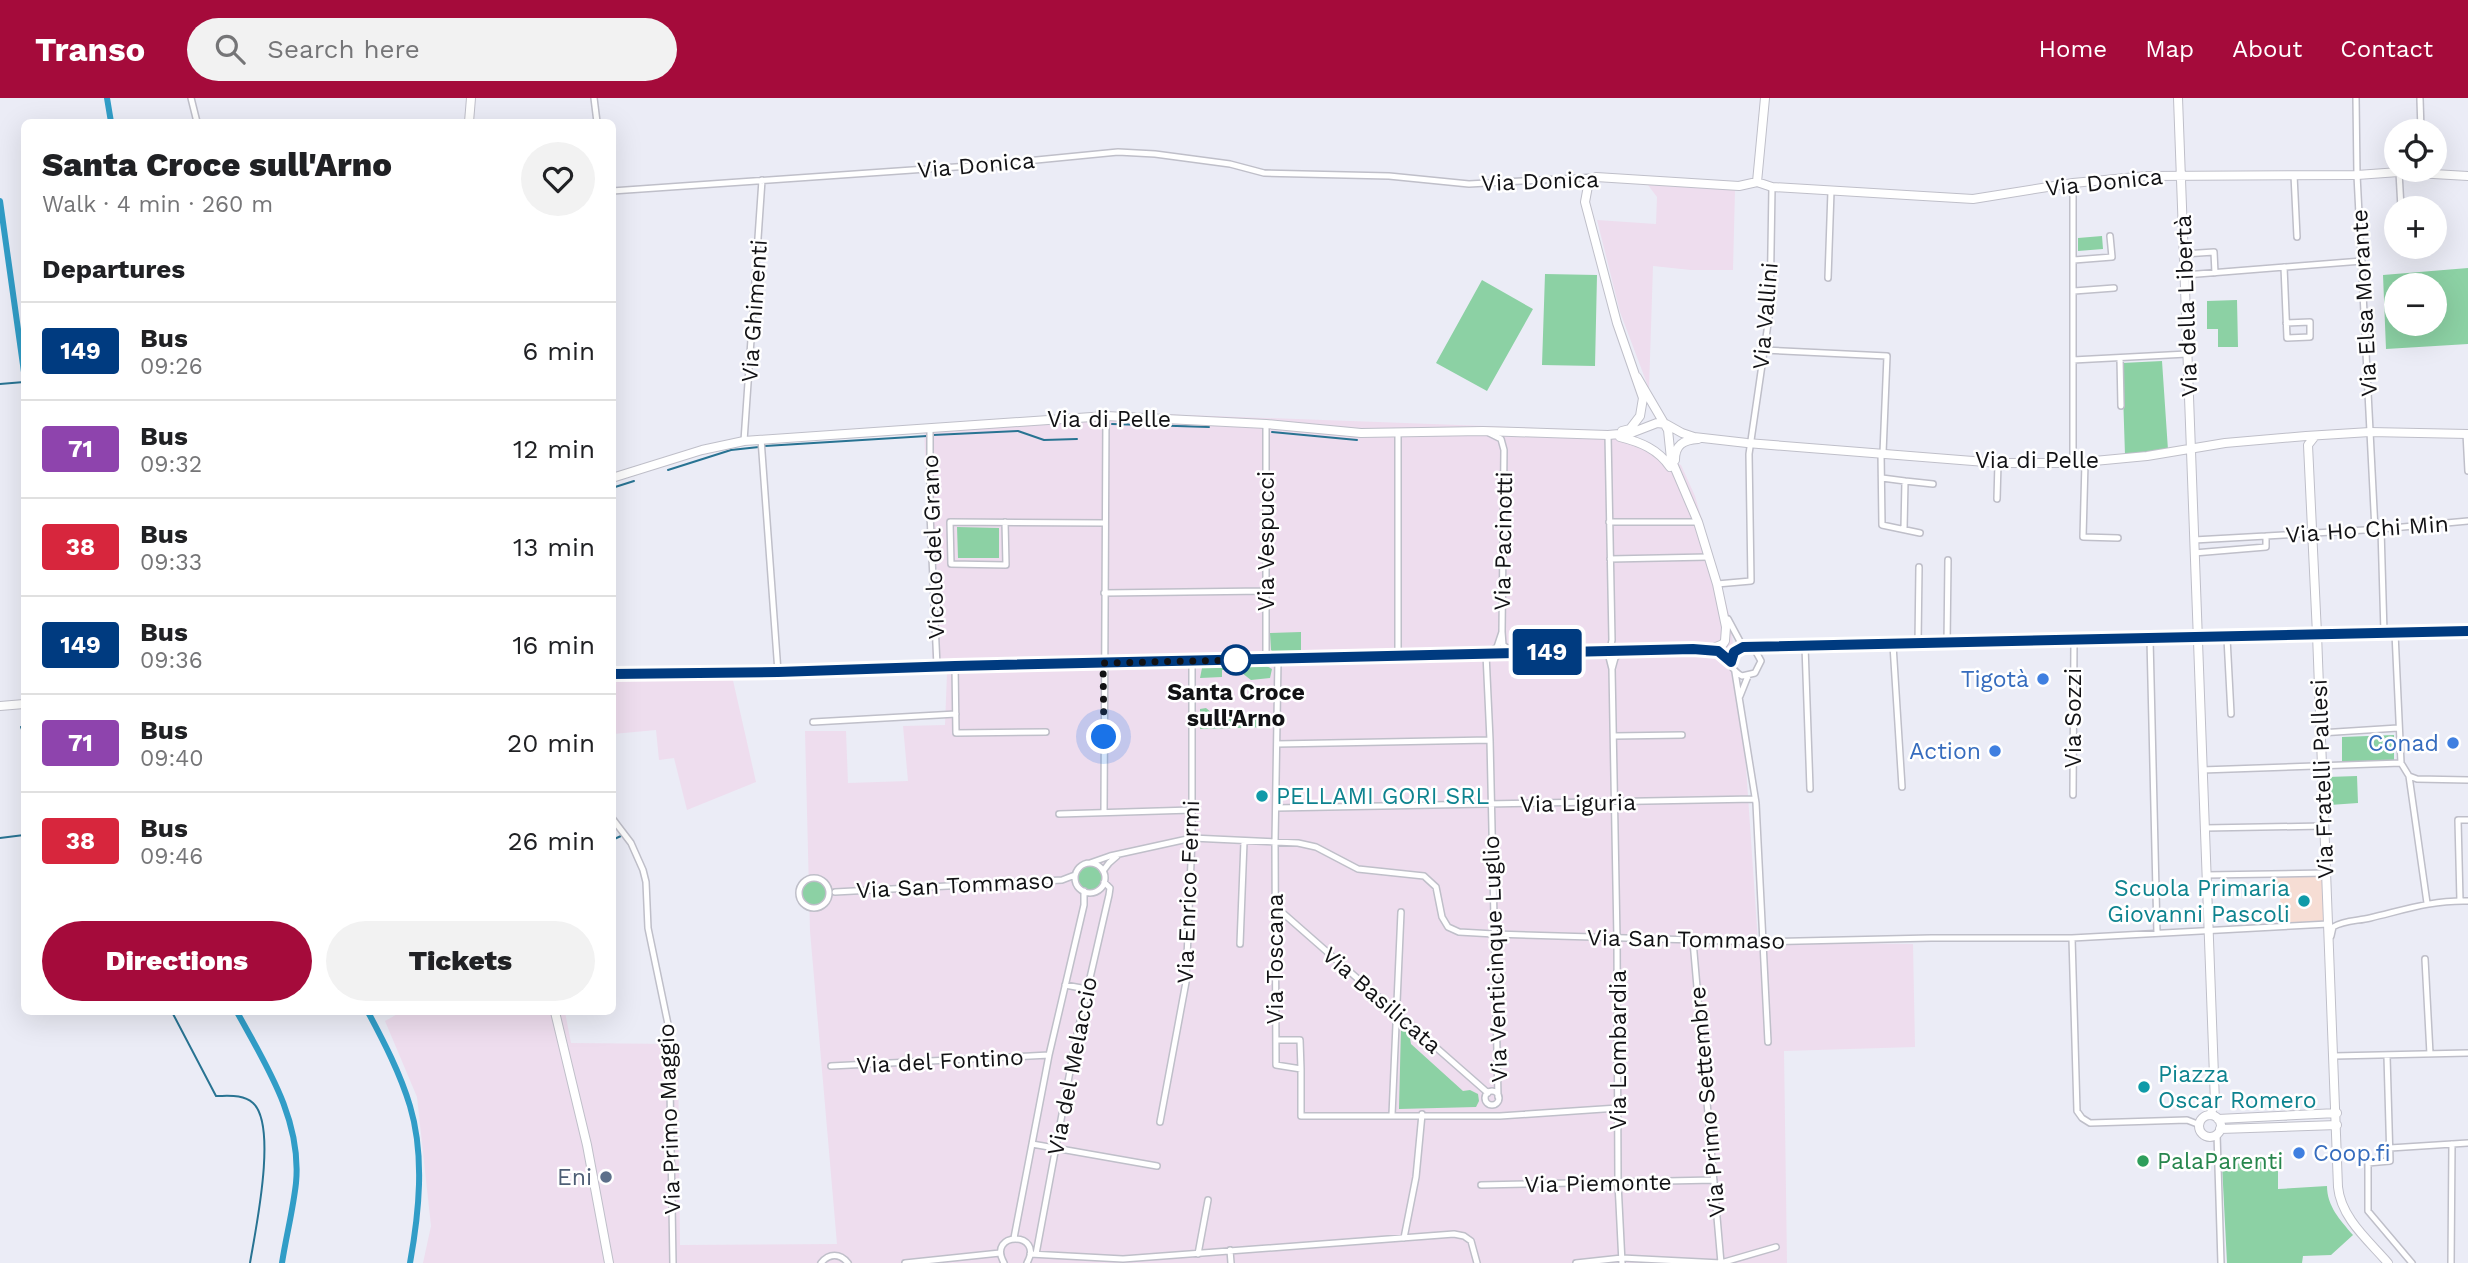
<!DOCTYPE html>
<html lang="en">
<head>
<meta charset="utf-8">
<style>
	body { margin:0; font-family:"Work Sans",sans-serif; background:#f2f2f2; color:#202124; height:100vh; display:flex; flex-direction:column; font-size:26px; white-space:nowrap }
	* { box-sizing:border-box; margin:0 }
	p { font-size:23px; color:#757577 }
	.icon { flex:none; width:38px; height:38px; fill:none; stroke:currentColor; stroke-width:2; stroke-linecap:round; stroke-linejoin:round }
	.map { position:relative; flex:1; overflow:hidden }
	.panel { position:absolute; left:21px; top:21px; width:595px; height:896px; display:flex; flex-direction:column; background:#fff; border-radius:10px; box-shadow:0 7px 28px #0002 }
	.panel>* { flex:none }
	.badge { padding:0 14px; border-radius:5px; font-size:24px; line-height:46px }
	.buttons { position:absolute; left:2384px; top:21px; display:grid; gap:14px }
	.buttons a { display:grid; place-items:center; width:63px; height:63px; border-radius:50%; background:#fff; box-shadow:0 7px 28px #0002; font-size:35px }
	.you { position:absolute; width:35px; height:35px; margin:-18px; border:5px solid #fff; border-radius:50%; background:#1a73e8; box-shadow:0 0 0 10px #1a73e833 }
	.map>.badge { position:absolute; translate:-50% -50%; box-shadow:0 0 0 4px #fff }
	h2 { padding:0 21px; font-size:26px; line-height:63px }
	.round { display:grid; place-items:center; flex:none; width:74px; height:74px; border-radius:37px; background:#f2f2f2 }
	.headline { display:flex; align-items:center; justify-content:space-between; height:119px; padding:0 21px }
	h1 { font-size:33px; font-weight:800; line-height:52px }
	.cta { display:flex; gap:14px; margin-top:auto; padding:14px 21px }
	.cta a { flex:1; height:80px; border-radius:42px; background:#a50b3b; color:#fff; font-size:28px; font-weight:800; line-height:80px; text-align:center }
	.cta a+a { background:#f2f2f2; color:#202124 }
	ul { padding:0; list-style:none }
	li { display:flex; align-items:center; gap:21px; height:98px; padding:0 21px; border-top:2px solid #e0e0e0 }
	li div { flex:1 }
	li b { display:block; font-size:26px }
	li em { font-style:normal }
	li .badge { min-width:77px; font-weight:700; text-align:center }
	header { display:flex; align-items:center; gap:42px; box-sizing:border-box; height:98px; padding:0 35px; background:#a50b3b; color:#fff }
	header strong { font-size:33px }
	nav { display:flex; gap:38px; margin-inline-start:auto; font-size:24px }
	.search { width:490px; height:63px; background:#f2f2f2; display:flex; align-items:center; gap:18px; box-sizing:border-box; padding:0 24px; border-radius:38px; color:#757577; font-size:26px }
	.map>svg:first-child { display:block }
</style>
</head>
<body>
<header>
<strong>Transo</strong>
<div class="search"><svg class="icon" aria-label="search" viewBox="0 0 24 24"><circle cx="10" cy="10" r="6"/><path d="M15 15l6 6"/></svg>Search here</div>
<nav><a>Home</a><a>Map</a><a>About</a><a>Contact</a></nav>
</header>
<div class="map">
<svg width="2468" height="1165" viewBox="0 0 2468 1165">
	<rect width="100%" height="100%" fill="#ebecf6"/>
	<path fill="#ede" d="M1648 87 1735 92 1733 172H1691L1653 168 1649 291 1620 214 1597 122 1656 126 1657 99Z
		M1105 314 1619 333 1681 367 1695 398 1730 519 1746 669 1758 844 1913 846 1915 949 1784 953 1787 1165H423L431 1128 417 999 385 923 401 914H565L571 945 678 946 680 1147 837 1146 810 833 805 633H846L848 685 908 683 903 628 945 627 947 575 933 574 924 327Z
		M732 578 756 684 687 712 674 660 659 662 656 632 613 636 612 581Z"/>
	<path fill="#f6ddd4" d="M2323 777 2325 824 2282 827 2280 799H2271L2270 780Z"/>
	<path fill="#8cd1a4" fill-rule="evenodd" d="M2102 138 2103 151 2078 153V140Z
		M2468 170V246L2386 251 2383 177ZM2396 187H2434V226H2396Z
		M1545 176 1597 177 1595 268 1542 267Z
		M1482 182 1533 211 1487 293 1436 265Z
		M2237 202 2238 249H2218V231H2207V203Z
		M2162 263 2168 352 2125 357 2122 265Z
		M957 429 999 430V460H958Z
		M1301 534V554H1273L1271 552 1270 535Z
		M1265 567 1272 571 1270 580 1251 582 1238 572H1222V579L1200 580 1202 570Z
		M1206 610 1217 619 1272 618V629L1200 631V611Z
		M2394 637V662L2342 664V639Z
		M2357 678 2358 705 2330 707 2328 679Z
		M1078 780a12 12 0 1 1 24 0a12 12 0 1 1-24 0Z
		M802 795a12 12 0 1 1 24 0a12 12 0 1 1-24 0Z
		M1401 928 1409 935 1411 946 1463 993 1470 992 1478 996 1479 1003 1476 1009 1399 1011Z
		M2278 1062V1091L2327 1088C2327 1108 2340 1122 2353 1137L2331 1157 2303 1158 2302 1165H2227L2222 1067Z"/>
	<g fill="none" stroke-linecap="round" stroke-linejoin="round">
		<path stroke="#287392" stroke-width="2" d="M0 286 24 284
			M1112 326 1209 329
			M1272 334 1357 342
			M933 337 1018 333 1044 342 1077 341
			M765 348 927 338
			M668 372 731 352 759 349
			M612 390 634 383
			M21 629 24 637
			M0 740 24 737
			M612 742 621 738
			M172 914 216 998C229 998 243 996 253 1005 278 1028 255 1134 250 1165"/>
		<path stroke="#319dc7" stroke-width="6" d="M107 0 111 24
			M0 103 24 274
			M237 914C266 967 302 1022 296 1085 293 1112 286 1139 282 1165
			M368 914C384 944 400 975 410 1008 425 1058 419 1115 410 1165"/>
		<g stroke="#bfbfc9" stroke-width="8">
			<path id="street" d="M191 0 197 24
				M594 0 597 24
				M2356 0 2357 77 2375 432
				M2420 1 2421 33
				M2399 74 2401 110
				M2294 77 2297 139
				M612 93 984 67 1118 54 1155 56 1230 66 1264 75 1389 78 1469 86 1596 79
				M2184 156 2214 154 2215 175
				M2074 162 2112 159 2110 138
				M2284 169 2287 240 2310 239V224L2286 225
				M2185 177 2362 163
				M1828 180 1831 93
				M2074 193 2114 190
				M1764 252 1887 258 1883 355
				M2120 260 2121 308
				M2073 262 2187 256
				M930 330V416L937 568
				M1398 335V558
				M1489 335 1501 341 1504 352 1502 534 1503 547 1512 554
				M2466 335 2468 373
				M761 341 778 574
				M744 343 762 82
				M1881 355 1882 427 1920 435
				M2073 365V85
				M2085 365 2083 439 2118 440
				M1882 380 1905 383 1904 431
				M1905 383 1933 386
				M1997 401 1998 365
				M1005 424 1006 467 951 466 950 424 1105 425
				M1609 424H1698
				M2381 431 2384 535
				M2266 438 2381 431 2468 423
				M2194 442 2266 438V449L2194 455
				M1610 461 1708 459
				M1717 486 1751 483 1749 356 1770 212 1772 89
				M1104 495 1266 493
				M1728 521 1743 549
				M2395 535 2401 665 2409 678 2417 681 2468 682
				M2227 540 2231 616
				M2150 541 2157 835
				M1918 546 1919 469
				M1947 546 1948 462
				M1893 547 1902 689
				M1805 548 1810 691
				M1750 549 2468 533
				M1711 551C1732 557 1727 571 1742 578L1755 575 1761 563 1755 552 1743 549 1734 554 1731 564
				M1605 552 1611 547 1612 542 1608 337
				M1604 554 1609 559 1612 571 1615 560 1621 554
				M1266 561V326
				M1278 561 1275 744 1276 967 1301 971V1018H1500L1618 1010
				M955 568 956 635 1046 634
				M1612 571 1617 841 1618 1085 1622 1165
				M1735 574 1756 705 1768 944
				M1740 598 1748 578
				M813 624 956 616
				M2320 635 2398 630
				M1614 638 1682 637
				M1277 646 1490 642
				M2202 672 2401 665
				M2409 678 2427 805
				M2073 697 2074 543
				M1276 710 1755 701
				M1104 714 1106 318
				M1059 716 1192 712
				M612 720 631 745 643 772 646 784 648 830 669 931 673 1165
				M2205 730 2324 728
				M1090 765 1110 758 1192 740 1298 745 1316 749 1358 771 1424 778 1436 789 1442 819 1448 829 1459 834 1494 836 1762 844 1931 840H2072L2328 826
				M1075 780a15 15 0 1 1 30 0a15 15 0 1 1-30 0Z
				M1103 773 1109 765 1117 758
				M2206 777 2326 775
				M799 795a15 15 0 1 1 30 0a15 15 0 1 1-30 0Z
				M835 794 1062 782 1075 777
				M2460 803 2458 722H2468
				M1276 809 1488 995
				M2331 838 2333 829C2344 822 2358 823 2370 820 2404 812 2432 802 2468 803
				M2072 840 2077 1013 2082 1020 2090 1025 2187 1022 2200 1027
				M1693 843 1721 1165
				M1240 846 1244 744
				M2425 861 2430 956
				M1065 887 1087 891
				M1276 942H1300L1301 971
				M2334 958 2468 955
				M2387 958 2390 1063 2368 1065V1113L2412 1165
				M831 968 1049 957
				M1485 1000a7 7 0 1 1 14 0a7 7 0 1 1-14 0Z
				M1498 999 1490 642 1486 556 1497 549 1502 534
				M1392 1017 1401 814
				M1160 1024 1186 884 1192 740V563
				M2217 1036 2221 1165
				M1032 1046 1157 1068
				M2390 1050 2468 1045
				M1481 1087 1714 1082
				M1014 1140 1049 957 1084 807V793
				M1404 1140 1416 1079 1422 1016
				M1230 1152 1231 1165
				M1030 1156 1123 1161 1454 1136 1464 1138 1471 1143 1477 1165
				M1036 1156 1076 941 1109 797 1110 790 1104 784
				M1198 1156 1208 1102
				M821 1165C829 1155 840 1155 848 1165
				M905 1165 1000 1155
				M1004 1165C986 1133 1045 1133 1027 1165
				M1576 1165 1622 1160 1721 1165 1776 1149
				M2451 1165 2452 1046"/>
		</g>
		<g stroke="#bfbfc9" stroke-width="10">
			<path id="secondary" d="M2178 0 2215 1005 2210 1017
				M469 24 471 0
				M1757 84 1765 0
				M1622 333 1630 331 1640 318 1643 300 1617 225 1585 104 1588 88 1596 79 1739 88 1757 84 1772 89 1973 101 2073 85 2147 78 2357 77 2399 74 2468 78
				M2315 338 2308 347 2317 536 2338 1089C2341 1120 2369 1143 2388 1165
				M1620 339C1640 344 1658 351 1670 369
				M1675 362C1675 347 1683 342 1698 341
				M612 380 702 352 744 343 1106 318 1266 326 1361 335 1483 333 1608 337 1631 335 1657 325 1666 326 1682 335 1694 339 1747 345 1998 365H2073L2147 358 2225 345 2306 338 2370 334 2468 336
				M612 576 778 574 955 568 1711 551 1723 546 1725 543 1726 529 1717 486 1698 424 1671 361 1668 332 1637 279
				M0 608 24 606
				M555 914 587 1047 609 1165
				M2199 1028a11 11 0 1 1 22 0a11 11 0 1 1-22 0Z
				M2218 1021 2337 1015
				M2220 1031 2337 1027"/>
		</g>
		<use href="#street" stroke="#fff" stroke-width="5"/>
		<use href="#secondary" stroke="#fff" stroke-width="8"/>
	</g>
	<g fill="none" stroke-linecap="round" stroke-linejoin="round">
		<g stroke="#fff" stroke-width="16">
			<path id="line" d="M612 576 778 574 955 568 1693 551 1718 553 1731 564 1734 554 1743 549 2468 533"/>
		</g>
		<use href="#line" stroke="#003b80" stroke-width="10"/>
		<path stroke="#121215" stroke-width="7" stroke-dasharray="0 12.6" d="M1104 639 1103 565 1241 562H1236"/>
	</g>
	<circle fill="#fff" stroke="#003b80" stroke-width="3.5" cx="1236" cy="562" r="14"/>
	<g fill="#3f7fe0" stroke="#fff" stroke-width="2.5">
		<circle cx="2043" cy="581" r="7"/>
		<circle cx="2453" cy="645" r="7"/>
		<circle cx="1995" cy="653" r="7"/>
		<circle cx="2299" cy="1055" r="7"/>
	</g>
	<g fill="#0f9aa8" stroke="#fff" stroke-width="2.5">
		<circle cx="1262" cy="698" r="7"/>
		<circle cx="2304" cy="803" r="7"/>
		<circle cx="2144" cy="989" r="7"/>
	</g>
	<circle fill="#2e9e5b" stroke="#fff" stroke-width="2.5" cx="2143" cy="1063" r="7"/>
	<circle fill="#5c6f8a" stroke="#fff" stroke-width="2.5" cx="606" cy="1079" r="7"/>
	<g text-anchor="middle" stroke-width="5" stroke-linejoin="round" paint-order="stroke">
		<g font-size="23" fill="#121215" stroke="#fff">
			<text transform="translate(976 67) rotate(-5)" y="8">Via Donica</text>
			<text transform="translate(1540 83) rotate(-2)" y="8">Via Donica</text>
			<text transform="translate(2104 84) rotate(-6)" y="8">Via Donica</text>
			<text transform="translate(2364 205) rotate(-93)" y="8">Via Elsa Morante</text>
			<text transform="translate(2186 208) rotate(-92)" y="8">Via della Libertà</text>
			<text transform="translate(754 213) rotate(-86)" y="8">Via Ghimenti</text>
			<text transform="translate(1765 218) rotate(-85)" y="8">Via Vallini</text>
			<text x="1109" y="329">Via di Pelle</text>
			<text x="2037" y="370">Via di Pelle</text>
			<text transform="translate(2367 431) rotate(-4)" y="8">Via Ho Chi Min</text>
			<text transform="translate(1266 443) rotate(-90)" y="8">Via Vespucci</text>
			<text transform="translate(1503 443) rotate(-89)" y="8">Via Pacinotti</text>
			<text transform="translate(933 449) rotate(-92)" y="8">Vicolo del Grano</text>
			<text transform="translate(2073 620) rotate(-90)" y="8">Via Sozzi</text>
			<text transform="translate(2322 681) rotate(-92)" y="8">Via Fratelli Pallesi</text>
			<text transform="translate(1578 705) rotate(-1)" y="8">Via Liguria</text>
			<text transform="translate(955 787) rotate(-3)" y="8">Via San Tommaso</text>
			<text transform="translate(1188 794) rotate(-88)" y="8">Via Enrico Fermi</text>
			<text transform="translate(1686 841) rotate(1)" y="8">Via San Tommaso</text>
			<text transform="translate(1275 861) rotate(-90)" y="8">Via Toscana</text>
			<text transform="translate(1495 861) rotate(-92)" y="8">Via Venticinque Luglio</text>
			<text transform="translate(1382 902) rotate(41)" y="8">Via Basilicata</text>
			<text transform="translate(1618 952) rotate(-90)" y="8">Via Lombardia</text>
			<text transform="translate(940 963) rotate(-3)" y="8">Via del Fontino</text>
			<text transform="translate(1072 968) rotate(-79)" y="8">Via del Melaccio</text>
			<text transform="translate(1707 1004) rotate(-95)" y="8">Via Primo Settembre</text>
			<text transform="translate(669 1021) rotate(-92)" y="8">Via Primo Maggio</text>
			<text transform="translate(1598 1085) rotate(-1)" y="8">Via Piemonte</text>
		</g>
		<g font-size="23" fill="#366cbe" stroke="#fff" text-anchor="end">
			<text x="2029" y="589">Tigotà</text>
			<text x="2439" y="653">Conad</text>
			<text x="1981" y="661">Action</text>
			<text x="2313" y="1063" text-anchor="start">Coop.fi</text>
		</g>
		<g font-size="23" font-weight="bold" fill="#121215" stroke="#fff">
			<text x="1236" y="602">Santa Croce<tspan x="1236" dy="26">sull'Arno</tspan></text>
		</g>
		<g font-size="23" fill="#0d838f" stroke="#fff" text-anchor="start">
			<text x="1276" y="706">PELLAMI GORI SRL</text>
			<text x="2290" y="798" text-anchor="end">Scuola Primaria<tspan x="2290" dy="26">Giovanni Pascoli</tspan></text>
			<text x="2158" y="984">Piazza<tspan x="2158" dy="26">Oscar Romero</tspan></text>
		</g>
		<g font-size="23" fill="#27864d" stroke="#fff" text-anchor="start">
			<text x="2157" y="1071">PalaParenti</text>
		</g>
		<g font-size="23" fill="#4e5e75" stroke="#fff" text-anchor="end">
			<text x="592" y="1087">Eni</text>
		</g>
	</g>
</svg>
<div class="buttons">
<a><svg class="icon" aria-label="locate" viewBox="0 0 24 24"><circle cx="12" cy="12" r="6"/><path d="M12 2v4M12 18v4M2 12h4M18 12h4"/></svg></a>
<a>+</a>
<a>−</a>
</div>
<div class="you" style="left:1104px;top:639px"></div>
<b class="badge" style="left:1547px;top:554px;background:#003b80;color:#fff">149</b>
<section class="panel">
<div class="headline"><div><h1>Santa Croce sull'Arno</h1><p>Walk · 4 min · 260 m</p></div><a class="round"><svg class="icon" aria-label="heart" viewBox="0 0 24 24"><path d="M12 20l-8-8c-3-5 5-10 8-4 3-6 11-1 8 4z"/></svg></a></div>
<h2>Departures</h2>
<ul>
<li><span class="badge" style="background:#003b80;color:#fff">149</span><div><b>Bus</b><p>09:26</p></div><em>6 min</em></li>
<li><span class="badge" style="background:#8e44ad;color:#fff">71</span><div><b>Bus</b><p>09:32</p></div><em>12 min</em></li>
<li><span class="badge" style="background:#d7263d;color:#fff">38</span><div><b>Bus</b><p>09:33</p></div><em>13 min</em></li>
<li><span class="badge" style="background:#003b80;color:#fff">149</span><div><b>Bus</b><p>09:36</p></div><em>16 min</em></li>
<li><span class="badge" style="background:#8e44ad;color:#fff">71</span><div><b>Bus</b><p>09:40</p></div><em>20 min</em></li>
<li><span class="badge" style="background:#d7263d;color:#fff">38</span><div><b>Bus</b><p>09:46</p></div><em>26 min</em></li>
</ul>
<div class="cta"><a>Directions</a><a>Tickets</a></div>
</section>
</div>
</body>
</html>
